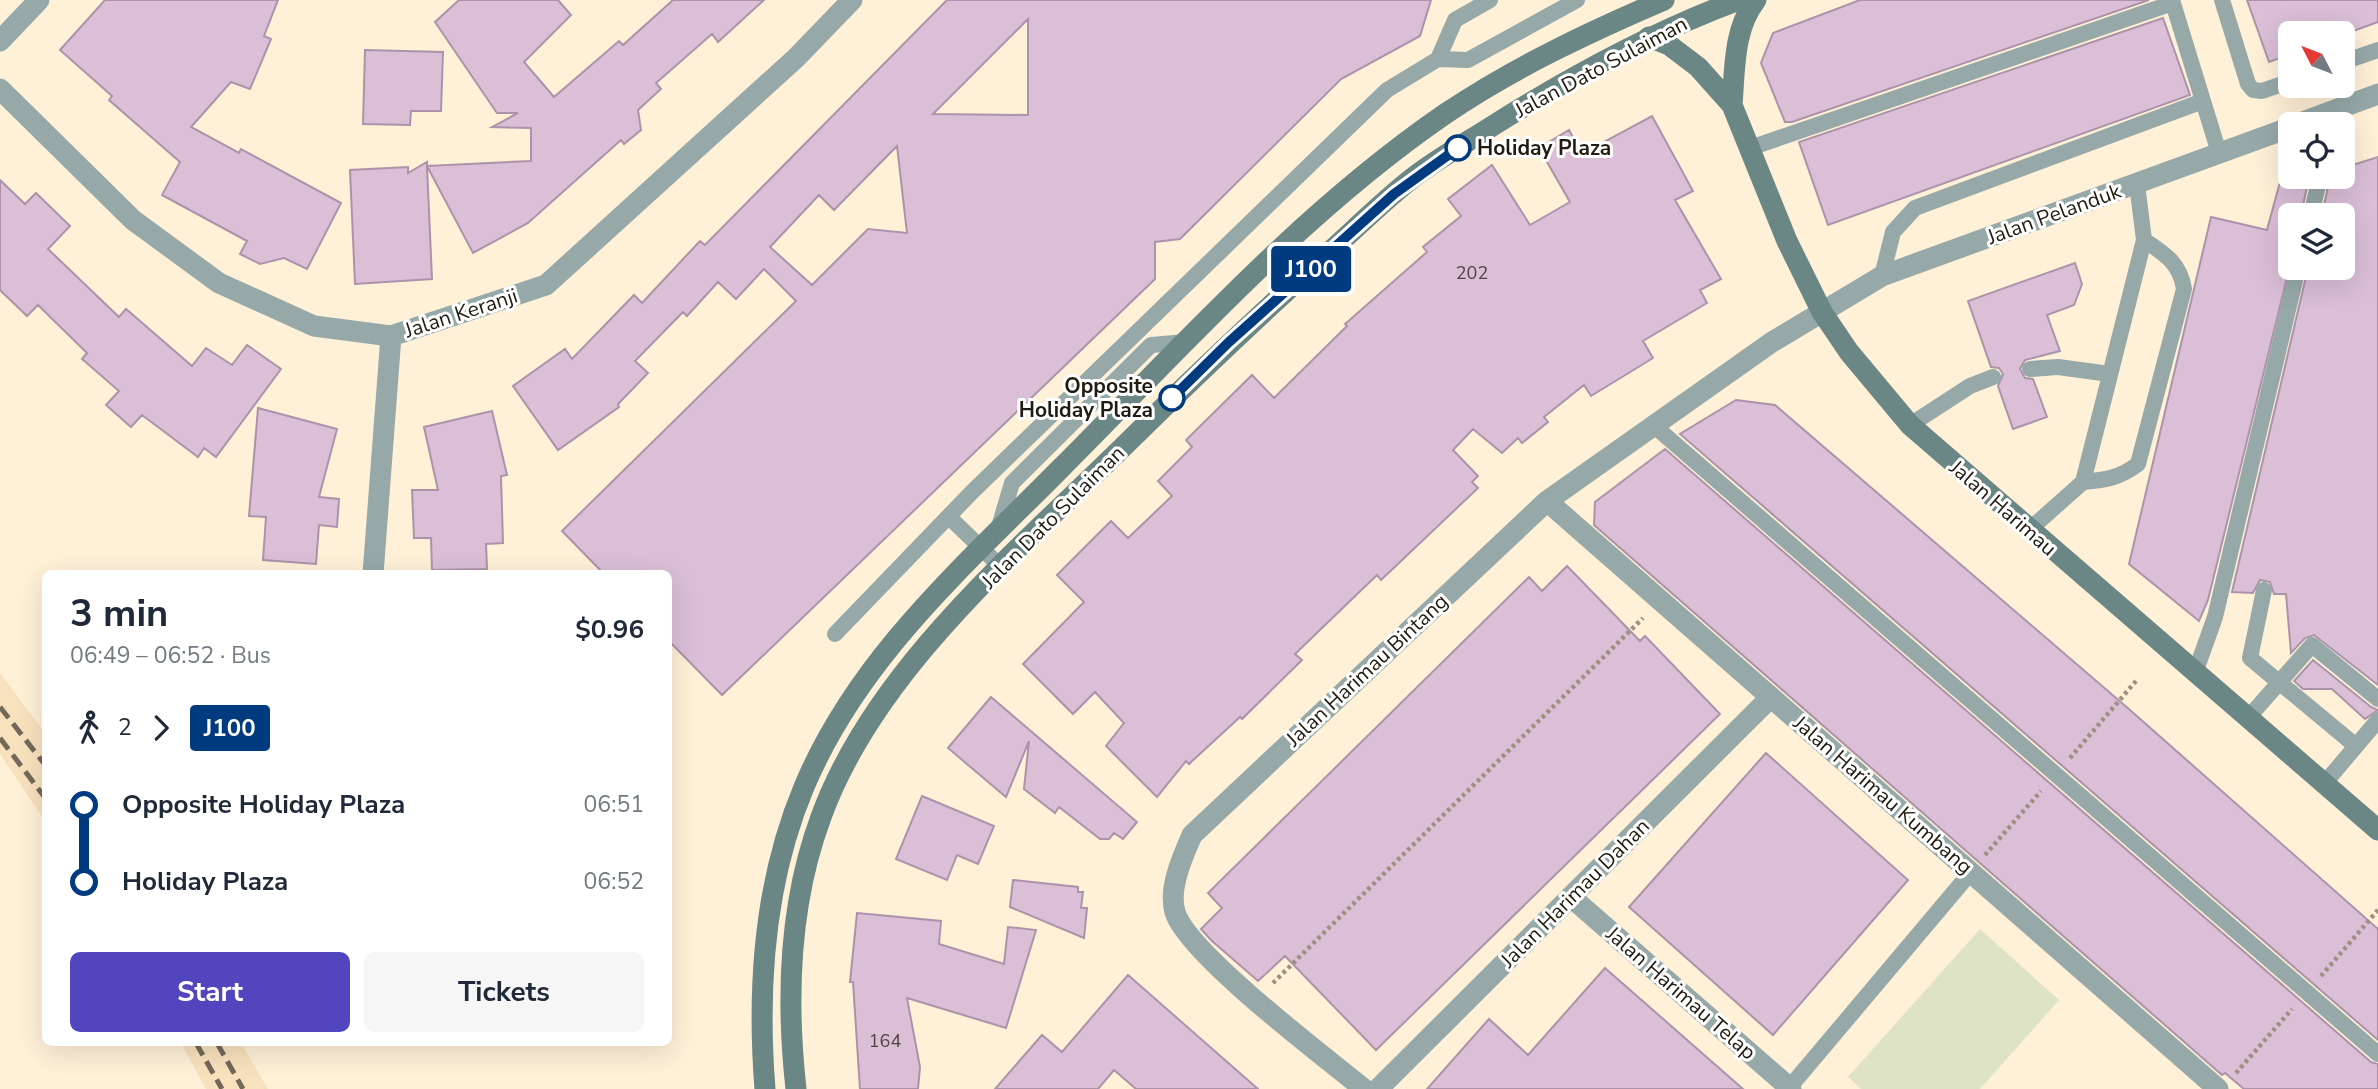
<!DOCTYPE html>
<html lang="en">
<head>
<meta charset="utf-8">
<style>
	body { margin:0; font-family:"Nunito Sans",sans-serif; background:#f6f6f7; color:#1f2937; height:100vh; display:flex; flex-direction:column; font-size:26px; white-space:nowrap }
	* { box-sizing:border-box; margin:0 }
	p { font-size:23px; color:#747a83 }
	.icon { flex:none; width:38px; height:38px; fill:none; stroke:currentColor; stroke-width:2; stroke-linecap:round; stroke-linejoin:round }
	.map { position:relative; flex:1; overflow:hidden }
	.drawer { position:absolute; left:42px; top:570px; width:630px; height:476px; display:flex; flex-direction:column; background:#fff; border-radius:10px; box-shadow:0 7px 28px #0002 }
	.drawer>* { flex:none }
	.badge { padding:0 14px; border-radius:5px; font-size:24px; line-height:46px }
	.needle { width:46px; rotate:312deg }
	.buttons { position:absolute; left:2278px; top:21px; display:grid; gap:14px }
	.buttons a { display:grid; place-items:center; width:77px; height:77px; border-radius:10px; background:#fff; box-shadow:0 7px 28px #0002; font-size:35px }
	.map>.badge { position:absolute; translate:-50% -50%; box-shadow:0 0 0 4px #fff }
	.legs { display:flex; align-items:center; gap:10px; height:77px; padding:0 28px; font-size:23px }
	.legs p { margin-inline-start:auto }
	.overview { display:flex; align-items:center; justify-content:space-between; height:119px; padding:0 28px }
	h1 { font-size:38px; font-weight:700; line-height:52px }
	.button { display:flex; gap:14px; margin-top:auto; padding:14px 28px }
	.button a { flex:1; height:80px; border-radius:10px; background:#5146be; color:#fff; font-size:28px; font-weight:700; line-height:80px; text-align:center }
	.button a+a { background:#f6f6f7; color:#1f2937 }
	ul { padding:0 28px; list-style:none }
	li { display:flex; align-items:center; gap:24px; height:77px; font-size:26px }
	li i { display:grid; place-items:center; width:10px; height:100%; margin:0 9px; background:currentColor }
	li i::after { content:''; width:18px; height:18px; margin:-9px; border:5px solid; border-radius:50%; background:#fff }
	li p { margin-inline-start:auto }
	li:first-child i { background:linear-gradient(#0000 50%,currentColor 0) }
	li:last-child i { background:linear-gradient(currentColor 50%,#0000 0) }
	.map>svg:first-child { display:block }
</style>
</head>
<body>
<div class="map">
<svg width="2378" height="1089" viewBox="0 0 2378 1089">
	<rect width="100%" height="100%" fill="#fff0d8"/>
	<path fill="#f8e1bd" d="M0 673 45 733V821L0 754Z
		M181 1043H241L268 1089H206Z"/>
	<path fill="#dee3c6" d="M1980 929 2059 1000 1980 1089H1861L1848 1077Z"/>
	<path fill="#dabfd7" stroke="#ac93a9" stroke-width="2" fill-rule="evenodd" d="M105 0H278L264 36 271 39 250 89 231 82 191 127 239 153 241 149 341 203 307 269 284 258 260 264 240 254 247 241 162 195 180 162 109 100 112 96 60 50Z
		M459 0H558L571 15 524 62 554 97 619 41 623 45 673 0H764L718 42 712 34 656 83 661 89 638 110 641 130 624 144 621 140 528 223 473 253 427 166 432 279 355 284 350 170 408 167V173L427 162V166L531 161V128L492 127 518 113H497L435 22Z
		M947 0H1431L1420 36 1341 79 1180 239 1155 242V279L722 695 668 640V574H604L562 531 796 301 764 269 736 299 718 282 687 316 683 312 635 361 648 373 618 404 619 407 558 450 513 386 565 349 572 359 634 295 642 303 700 241 705 245ZM1028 19V115L933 114ZM897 146 907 233 868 229 812 285 770 247 819 195 834 210Z
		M1860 0H2149L1792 122H1785L1761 63 1773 33Z
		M2247 0H2378V22L2348 33H2291V54L2269 62Z
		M2163 18 2190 95 1828 225 1799 142Z
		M365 50 443 52 441 111H411L410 125 363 124Z
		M1652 116 1693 191 1675 200 1721 279 1700 290 1707 303 1643 341 1653 358 1591 396 1584 385 1544 417 1548 422 1522 443 1518 438 1502 453 1473 429 1453 450 1478 476 1472 482 1478 488 1381 580 1377 575 1295 654 1302 660 1242 719 1240 717 1189 764 1186 761 1157 797 1106 746 1124 723 1095 692 1073 714 1023 664 1084 602 1057 575 1111 521 1128 538 1172 496 1158 481 1192 447 1186 440 1252 375 1274 398 1347 326 1345 324 1427 252 1423 247 1461 216 1448 199 1492 165 1530 225 1570 202 1539 148 1569 130 1582 154Z
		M2378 157V685L2314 635 2305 638 2291 653 2286 594H2274L2270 582 2260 580 2253 593 2232 592 2308 268H2343V215H2322L2330 177H2343V168Z
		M2283 171 2291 172V177H2309L2301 215H2291V261L2208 600 2199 621 2129 564 2211 217 2267 230Z
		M0 180 25 204 36 193 70 226 48 249 119 317 126 309 192 366 206 348 232 365 247 345 281 369 216 457 204 448 198 457 142 415 131 427 106 405 119 391 82 359 87 353 38 305 27 316 0 290Z
		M2075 263 2082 284 2074 305 2047 315 2060 351 2025 360 2020 369 2025 378 2033 379 2047 417 2013 429 1998 386 2003 374 1999 368 1991 367 1968 301Z
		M1736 400 1775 405 2130 710 2378 929V1040L1680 434Z
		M258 408 337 429 319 497 339 499 337 527 319 525 316 564 263 560 266 517 249 516Z
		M492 411 507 475 501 476 503 543 486 544 487 569 432 570 431 538H414L412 490H438L424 427Z
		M1665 449 2371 1062 2378 1064V1089H2244L2225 1073 2222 1075 1594 525 1595 502Z
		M1567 566 1640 641 1645 636 1720 714 1376 1050 1285 956 1258 981 1212 941 1201 929 1222 908 1208 893 1529 577 1542 591Z
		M2313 660 2371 707 2378 710 2365 719 2332 689H2303L2294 681Z
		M991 697 1137 822 1123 839 1114 833 1109 839H1100L1059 807 1055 813 1024 789 1029 741 1006 797 948 748Z
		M1766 753 1908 880 1773 1035 1629 907Z
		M922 796 994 826 978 864 957 855 947 880 896 859Z
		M1013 880 1078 887V892H1083L1081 908H1087L1084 938 1010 907Z
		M857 913 941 921 939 944 1004 964 1008 927 1036 930 1006 1028 907 998 920 1067 918 1089H860L853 982H850Z
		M1605 968 1743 1089H1427L1489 1019 1528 1055Z
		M1128 975 1258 1089H1136L1114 1070 1098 1089H995L1042 1035 1062 1052Z"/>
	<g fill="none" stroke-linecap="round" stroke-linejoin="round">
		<path stroke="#9c917f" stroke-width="4.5" stroke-dasharray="3.5 3.5" stroke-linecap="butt" d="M2070 758 2136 681
			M1985 855 2041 791
			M2321 976 2378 910
			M1273 983 1643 618
			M2236 1073 2292 1009"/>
		<path stroke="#96a9a8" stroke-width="16" d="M2172 0 2219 153
			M2222 0 2248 84 2253 90 2262 91 2291 81
			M1438 59 1455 20 1490 0
			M2343 62 2378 50
			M1750 148 2173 3
			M2311 215 2320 177
			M1882 276 1893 232 1915 208 2203 101
			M2030 369 2058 367 2110 374
			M1652 424 2378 1054
			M1910 425 1970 386 1993 377
			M2083 482C2105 480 2120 478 2138 464L2184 289C2180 263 2165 254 2144 240
			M949 517 1001 567
			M998 530 1012 483 1151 345 1186 342
			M2029 530 2083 482 2144 240 2137 184
			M2264 590 2250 658 2356 746
			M835 634 972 492 1387 90 1438 59 1468 60 1577 0
			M2195 673 2215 617 2298 268
			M2248 718 2312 645 2378 699
			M2324 784 2378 720
			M1789 1088 1971 872"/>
		<path stroke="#96a9a8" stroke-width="21" d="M0 41 39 0
			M0 89 133 220 219 283 314 326 391 336 546 285 796 58 852 0
			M2297 124 2378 94
			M1547 501 2218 1089
			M373 574 391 336
			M1571 897 1791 1089
			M1364 1089C1325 1057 1187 953 1175 912 1168 888 1183 856 1192 835L1547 501 1772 342 1882 276 2291 127
			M1378 1089 1771 697"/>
		<path stroke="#6a8685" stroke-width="21" d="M1649 37 1669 45 1698 67 1732 105 1787 241 1822 312 1849 352 1910 425 2378 830
			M1732 105C1735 70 1733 29 1756 0
			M765 1089C757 988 764 882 804 787 858 658 963 567 1060 469 1183 346 1301 213 1445 114 1513 68 1589 32 1664 0
			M796 1089C786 999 789 903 821 817 874 671 1016 552 1124 446 1190 381 1256 318 1325 256 1353 231 1381 203 1410 180 1436 159 1466 143 1494 125 1572 76 1652 32 1739 0"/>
		<path stroke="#726959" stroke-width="5" stroke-dasharray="14 7" stroke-linecap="butt" d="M0 707 46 766
			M0 738 46 799
			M196 1043 222 1089
			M217 1043 243 1089"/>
	</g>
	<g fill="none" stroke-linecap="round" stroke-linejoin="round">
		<g stroke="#fff" stroke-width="16">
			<path id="line-1" d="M1172 398 1229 342 1394 194 1458 148"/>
		</g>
		<use href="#line-1" stroke="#003b80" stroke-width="10"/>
	</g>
	<g fill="#fff" stroke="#003b80" stroke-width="3.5">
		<circle cx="1458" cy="148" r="12"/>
		<circle cx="1172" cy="398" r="12"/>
	</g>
	<g text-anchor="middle" stroke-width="6" stroke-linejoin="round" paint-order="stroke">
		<g font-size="18" fill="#4f4442">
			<text x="1472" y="279">202</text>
			<text x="885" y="1047">164</text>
		</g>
		<g font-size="21" fill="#211b10" stroke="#fff">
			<text transform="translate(1601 67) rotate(-28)" y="7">Jalan Dato Sulaiman</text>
			<text transform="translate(2054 214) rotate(-20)" y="7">Jalan Pelanduk</text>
			<text transform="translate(461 313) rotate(-18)" y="7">Jalan Keranji</text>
			<text transform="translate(2003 508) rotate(41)" y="7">Jalan Harimau</text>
			<text transform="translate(1053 517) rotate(-45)" y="7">Jalan Dato Sulaiman</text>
			<text transform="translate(1367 670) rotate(-43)" y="7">Jalan Harimau Bintang</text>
			<text transform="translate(1883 795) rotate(41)" y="7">Jalan Harimau Kumbang</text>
			<text transform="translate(1575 893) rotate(-45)" y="7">Jalan Harimau Dahan</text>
			<text transform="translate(1681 993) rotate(41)" y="7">Jalan Harimau Telap</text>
		</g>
		<g font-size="21" font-weight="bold" fill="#211b10" stroke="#fff" text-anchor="start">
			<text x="1477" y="155">Holiday Plaza</text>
			<text x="1153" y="393" text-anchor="end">Opposite<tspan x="1153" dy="24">Holiday Plaza</tspan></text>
		</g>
	</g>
</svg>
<div class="buttons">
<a><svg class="needle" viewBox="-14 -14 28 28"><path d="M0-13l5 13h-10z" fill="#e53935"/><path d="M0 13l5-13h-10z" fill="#747a83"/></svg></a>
<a><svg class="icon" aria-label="locate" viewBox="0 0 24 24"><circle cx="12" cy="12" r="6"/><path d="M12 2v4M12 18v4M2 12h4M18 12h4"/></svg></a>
<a><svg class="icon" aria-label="layers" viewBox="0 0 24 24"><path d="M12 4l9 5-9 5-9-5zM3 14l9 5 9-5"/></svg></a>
</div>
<b class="badge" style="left:1311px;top:269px;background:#003b80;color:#fff">J100</b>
<section class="drawer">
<div class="overview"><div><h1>3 min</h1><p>06:49 – 06:52 · Bus</p></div><b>$0.96</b></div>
<div class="legs"><svg class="icon" aria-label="walk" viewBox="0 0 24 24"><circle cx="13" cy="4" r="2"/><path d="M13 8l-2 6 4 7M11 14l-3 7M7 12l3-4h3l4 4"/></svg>2<svg class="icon" aria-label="forward" viewBox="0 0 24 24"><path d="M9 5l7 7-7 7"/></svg><b class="badge" style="background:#003b80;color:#fff">J100</b></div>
<ul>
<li><i style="color:#003b80"></i><b>Opposite Holiday Plaza</b><p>06:51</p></li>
<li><i style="color:#003b80"></i><b>Holiday Plaza</b><p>06:52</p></li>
</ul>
<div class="button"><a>Start</a><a>Tickets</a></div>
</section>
</div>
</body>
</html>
